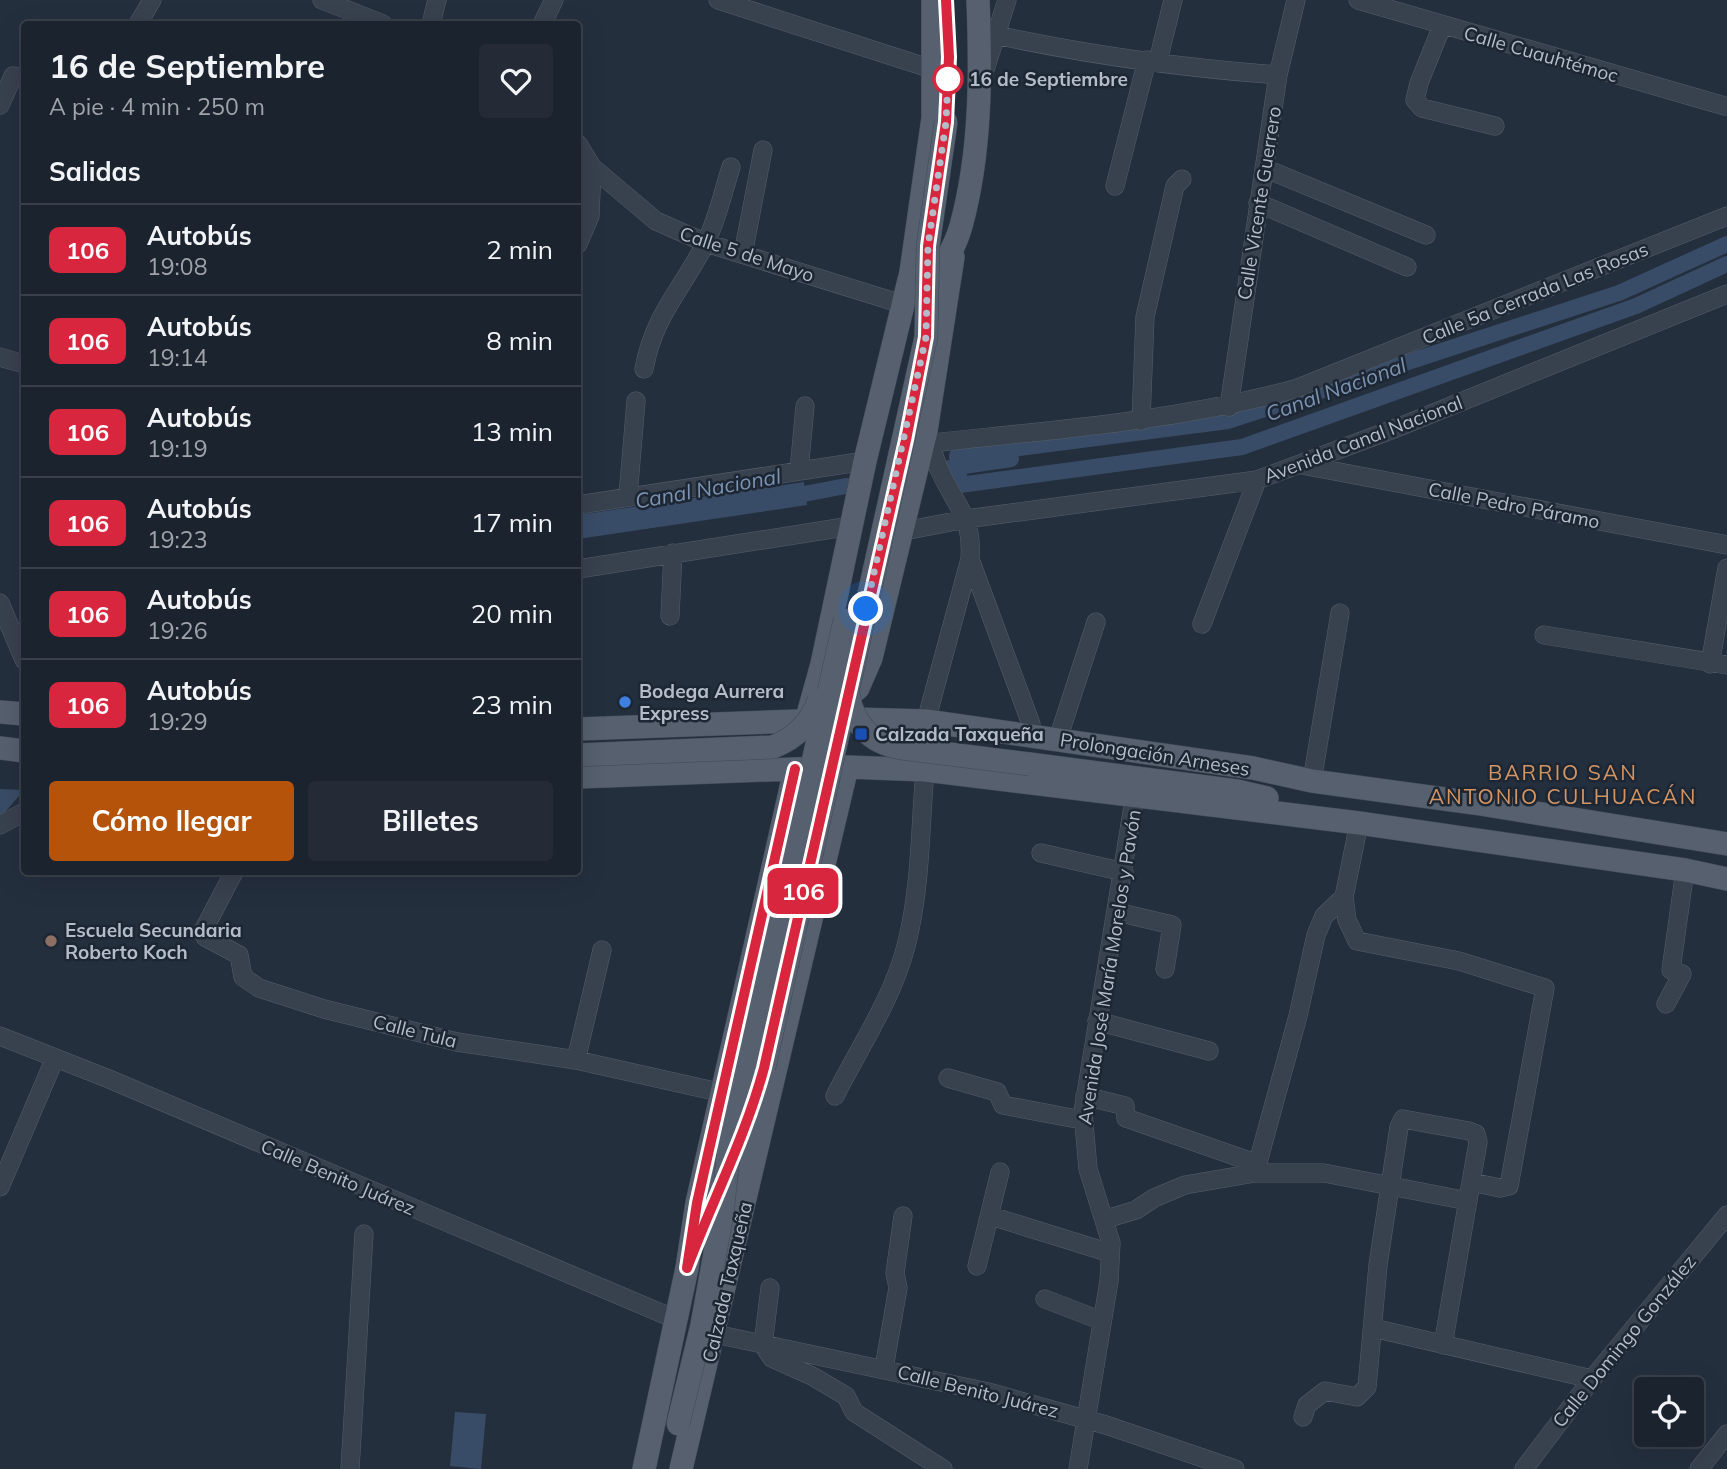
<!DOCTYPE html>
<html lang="es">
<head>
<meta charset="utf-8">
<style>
	body { margin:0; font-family:Mulish,sans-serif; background:#242b36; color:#f1f3f6; height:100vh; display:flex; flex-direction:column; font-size:26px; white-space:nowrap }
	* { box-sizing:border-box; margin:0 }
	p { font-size:23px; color:#a0a4aa }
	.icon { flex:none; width:38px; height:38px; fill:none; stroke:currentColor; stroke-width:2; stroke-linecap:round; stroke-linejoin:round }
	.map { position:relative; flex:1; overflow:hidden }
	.details { position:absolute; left:21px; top:21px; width:560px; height:854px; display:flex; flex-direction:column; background:#1b232e; border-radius:7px; box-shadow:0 7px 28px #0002,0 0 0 2px #39404a }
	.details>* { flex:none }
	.badge { padding:0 14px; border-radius:10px; font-size:24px; line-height:46px }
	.fabs { position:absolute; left:1634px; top:1377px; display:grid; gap:14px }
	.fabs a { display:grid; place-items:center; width:70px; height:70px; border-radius:7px; background:#1b232e; box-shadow:0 7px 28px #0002,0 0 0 2px #39404a; font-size:35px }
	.you { position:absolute; width:35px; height:35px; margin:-18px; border:5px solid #fff; border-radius:50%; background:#1a73e8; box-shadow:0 0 0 10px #1a73e833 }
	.map>.badge { position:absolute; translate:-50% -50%; box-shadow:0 0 0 4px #fff }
	h2 { padding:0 28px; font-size:26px; line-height:63px }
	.round { display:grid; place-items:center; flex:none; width:74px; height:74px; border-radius:7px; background:#242b36 }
	.head { display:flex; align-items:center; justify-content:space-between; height:119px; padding:0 28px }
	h1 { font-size:33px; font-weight:700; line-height:52px }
	.primary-button { display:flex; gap:14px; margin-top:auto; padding:14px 28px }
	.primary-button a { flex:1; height:80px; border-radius:7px; background:#b45309; color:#fff; font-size:28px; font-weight:700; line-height:80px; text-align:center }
	.primary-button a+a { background:#242b36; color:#f1f3f6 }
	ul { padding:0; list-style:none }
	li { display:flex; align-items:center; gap:21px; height:91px; padding:0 28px; border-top:2px solid #39404a }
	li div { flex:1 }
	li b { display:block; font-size:26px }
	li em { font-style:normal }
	li .badge { min-width:77px; font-weight:700; text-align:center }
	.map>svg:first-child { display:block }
</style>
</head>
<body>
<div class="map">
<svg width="1727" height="1469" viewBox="0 0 1727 1469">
	<rect width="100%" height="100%" fill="#242f3e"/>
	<path fill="#394c67" d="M804 482 807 505 578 539V515Z
		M0 789 24 790 0 818Z
		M455 1412 486 1414 481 1469 450 1466Z"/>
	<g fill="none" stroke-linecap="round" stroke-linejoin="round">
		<path stroke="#394c67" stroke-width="16" d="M1727 244 1619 293 1228 421 957 456 960 485 1242 447 1636 306 1727 264
			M950 468 1011 459
			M783 498 846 486"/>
		<g stroke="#565f6c" stroke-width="19">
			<path id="minor" d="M322 0 383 24
				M718 0 935 70
				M1358 0 1725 106
				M138 24 152 0
				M431 24 437 0
				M542 24 554 0
				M1442 26 1419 83 1415 100 1422 108 1495 126
				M996 35C1089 55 1184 68 1278 75
				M1158 61 1173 0
				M984 73 1007 0
				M0 105 13 76 24 78
				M578 144 592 167 656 221 706 243 905 305
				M1264 168 1426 235
				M1115 186 1147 60
				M1258 203 1407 267
				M578 244 590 216 592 167
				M743 254 763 150
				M0 357 24 364
				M644 369C654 315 681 291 705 244 717 221 723 192 731 167
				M1229 407 1278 75 1296 0
				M1141 421 1145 317 1175 186 1182 179
				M927 434C932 446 934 459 940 471 956 507 973 516 970 559L1031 724
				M931 443C1054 430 1176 421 1295 389L1727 216
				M1302 465 1727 545
				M799 471 805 406
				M628 496 636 401
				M578 505 865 461
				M899 532 966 519 1257 480 1399 427 1727 294
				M578 569 851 526
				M0 603 24 660
				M670 616 673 553
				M1202 624 1257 480
				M1544 635 1727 665
				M1710 664 1727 568
				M926 721 970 559
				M1058 739 1096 622
				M1312 781 1340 613
				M0 825 24 812
				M1041 853 1124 872
				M234 872 203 931 205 937 239 955 243 977 259 988 324 1009 457 1042 576 1060 723 1093
				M1344 897 1347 920 1357 941 1459 961 1545 988 1509 1186 1500 1188 1471 1182
				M1117 912 1172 925 1165 969
				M1666 1004 1682 974 1671 970 1685 870
				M1097 1021 1209 1051
				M0 1036 109 1079 675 1319
				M576 1060 602 950
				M948 1078 997 1092 1003 1105 1082 1120
				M835 1096C859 1048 893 998 906 946 921 889 920 828 925 770
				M1085 1096 1125 1106 1126 1118 1258 1164
				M1255 1173 1298 1016 1316 935 1324 916 1344 897 1359 823
				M0 1187 55 1058
				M991 1216 1110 1253
				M1106 1219 1136 1210 1154 1198 1185 1185 1255 1173H1324L1468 1201
				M977 1266 1000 1172
				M770 1288 763 1345 772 1358 812 1376 846 1396 854 1412 943 1469
				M1045 1299 1102 1321
				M1373 1328 1592 1379
				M715 1334 988 1392 1106 1425 1235 1469
				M884 1368 898 1288 895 1273 903 1216
				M1303 1417 1307 1405 1325 1391 1357 1397 1367 1387 1378 1265 1399 1127 1403 1119 1469 1131 1476 1134 1478 1142 1443 1345
				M350 1469 364 1234
				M1078 1469 1109 1281 1111 1243 1088 1169 1083 1112 1135 794
				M1524 1469 1592 1379 1727 1215
				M1699 1469 1727 1434"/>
		</g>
		<g stroke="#414a57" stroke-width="24">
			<path id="major" d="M926 299C937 274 954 252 961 226 981 153 981 74 978 0
				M840 703 858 688 871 658 926 431 953 257
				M0 712 24 714
				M807 718 822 664 865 461 911 272 933 118V0
				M578 729 854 719 926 721 1253 768 1312 781 1474 803 1727 844
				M0 748 24 751
				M1029 764 1237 791 1267 798
				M578 777 847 767 925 770 1359 823 1685 870 1727 879
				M729 1168 749 1124 756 1099
				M644 1469 687 1268 697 1203 795 770
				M681 1469 847 767"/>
		</g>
		<use href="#minor" stroke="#38414e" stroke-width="18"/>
		<use href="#major" stroke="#56606e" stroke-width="23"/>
		<g stroke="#414a57" stroke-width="24" stroke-linecap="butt">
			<path id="major-bridge" d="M848 692C852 723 870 743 901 748L1029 764
				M578 755 773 747C796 738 811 723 819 700
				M764 1068 926 337 928 246 946 122
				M678 1424 702 1325 722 1214 732 1121 845 620"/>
		</g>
		<use href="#major-bridge" stroke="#56606e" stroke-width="23"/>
	</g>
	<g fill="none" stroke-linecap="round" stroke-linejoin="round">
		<g stroke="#fff" stroke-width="16">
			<path id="line" d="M795 769 697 1203 687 1268C713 1199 745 1138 764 1068L906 440 926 337 928 246 946 122 949 57 946 0"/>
		</g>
		<use href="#line" stroke="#d7263d" stroke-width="10"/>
		<path stroke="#b4bcc9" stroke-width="7" stroke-dasharray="0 12.6" d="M866 609 926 337 928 246 946 122 948 79"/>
	</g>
	<circle fill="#fff" stroke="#d7263d" stroke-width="3.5" cx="948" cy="79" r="14"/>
	<circle fill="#3f7fe0" stroke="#1d2633" stroke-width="2.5" cx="625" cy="702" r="7"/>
	<rect fill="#1a4fb4" stroke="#1d2633" stroke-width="2.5" x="854" y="727" width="14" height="14" rx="3.5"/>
	<circle fill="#8d6e63" stroke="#1d2633" stroke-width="2.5" cx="51" cy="941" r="7"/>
	<g text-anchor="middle" stroke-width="5" stroke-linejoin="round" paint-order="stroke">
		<g font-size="19" fill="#b4bcc9" stroke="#1d2633">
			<text transform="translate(1541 54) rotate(16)" y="7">Calle Cuauhtémoc</text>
			<text transform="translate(1259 203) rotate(-81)" y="7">Calle Vicente Guerrero</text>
			<text transform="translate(747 254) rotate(18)" y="7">Calle 5 de Mayo</text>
			<text transform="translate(1535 293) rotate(-22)" y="7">Calle 5a Cerrada Las Rosas</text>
			<text transform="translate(1363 439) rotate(-21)" y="7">Avenida Canal Nacional</text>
			<text transform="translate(1514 505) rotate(11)" y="7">Calle Pedro Páramo</text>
			<text transform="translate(1155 754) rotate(9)" y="7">Prolongación Arneses</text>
			<text transform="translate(1109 967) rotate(-81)" y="7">Avenida José María Morelos y Pavón</text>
			<text transform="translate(415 1031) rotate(14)" y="7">Calle Tula</text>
			<text transform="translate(338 1177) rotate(23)" y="7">Calle Benito Juárez</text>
			<text transform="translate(727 1282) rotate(-77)" y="7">Calzada Taxqueña</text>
			<text transform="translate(1624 1341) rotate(-51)" y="7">Calle Domingo González</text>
			<text transform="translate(978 1391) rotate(14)" y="7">Calle Benito Juárez</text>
		</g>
		<g font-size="19" font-weight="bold" fill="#b4bcc9" stroke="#1d2633" text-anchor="start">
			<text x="969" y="86">16 de Septiembre</text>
		</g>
		<g font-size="19" font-weight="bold" fill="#b4bcc9" stroke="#1d2633" text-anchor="start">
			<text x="639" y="698">Bodega Aurrera<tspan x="639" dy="22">Express</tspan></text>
			<text x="875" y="741">Calzada Taxqueña</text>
			<text x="65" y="937">Escuela Secundaria<tspan x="65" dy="22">Roberto Koch</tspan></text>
		</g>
		<g font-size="21" font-style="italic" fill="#7c92b1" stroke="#1d2633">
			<text transform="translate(1336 390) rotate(-20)" y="7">Canal Nacional</text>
			<text transform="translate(708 489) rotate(-10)" y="7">Canal Nacional</text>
		</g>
		<g font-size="21" letter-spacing="2" fill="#d59563" stroke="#1d2633">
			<text x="1563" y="780">BARRIO SAN<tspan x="1563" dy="24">ANTONIO CULHUACÁN</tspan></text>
		</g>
	</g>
</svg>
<div class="fabs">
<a><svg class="icon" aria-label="locate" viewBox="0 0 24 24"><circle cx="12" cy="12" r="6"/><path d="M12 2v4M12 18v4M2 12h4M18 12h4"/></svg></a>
</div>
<div class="you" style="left:866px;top:609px"></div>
<b class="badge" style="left:803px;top:891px;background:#d7263d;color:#fff">106</b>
<section class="details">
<div class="head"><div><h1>16 de Septiembre</h1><p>A pie · 4 min · 250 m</p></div><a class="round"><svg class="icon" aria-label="heart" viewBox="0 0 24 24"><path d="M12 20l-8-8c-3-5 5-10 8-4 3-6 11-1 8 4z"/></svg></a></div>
<h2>Salidas</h2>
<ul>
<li><span class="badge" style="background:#d7263d;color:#fff">106</span><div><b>Autobús</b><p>19:08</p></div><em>2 min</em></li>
<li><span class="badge" style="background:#d7263d;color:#fff">106</span><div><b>Autobús</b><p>19:14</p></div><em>8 min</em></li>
<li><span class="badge" style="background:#d7263d;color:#fff">106</span><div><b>Autobús</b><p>19:19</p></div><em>13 min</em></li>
<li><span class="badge" style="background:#d7263d;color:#fff">106</span><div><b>Autobús</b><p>19:23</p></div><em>17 min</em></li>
<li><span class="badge" style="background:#d7263d;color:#fff">106</span><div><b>Autobús</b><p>19:26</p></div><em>20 min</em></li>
<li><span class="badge" style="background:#d7263d;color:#fff">106</span><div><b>Autobús</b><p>19:29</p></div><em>23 min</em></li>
</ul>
<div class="primary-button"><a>Cómo llegar</a><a>Billetes</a></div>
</section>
</div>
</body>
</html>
